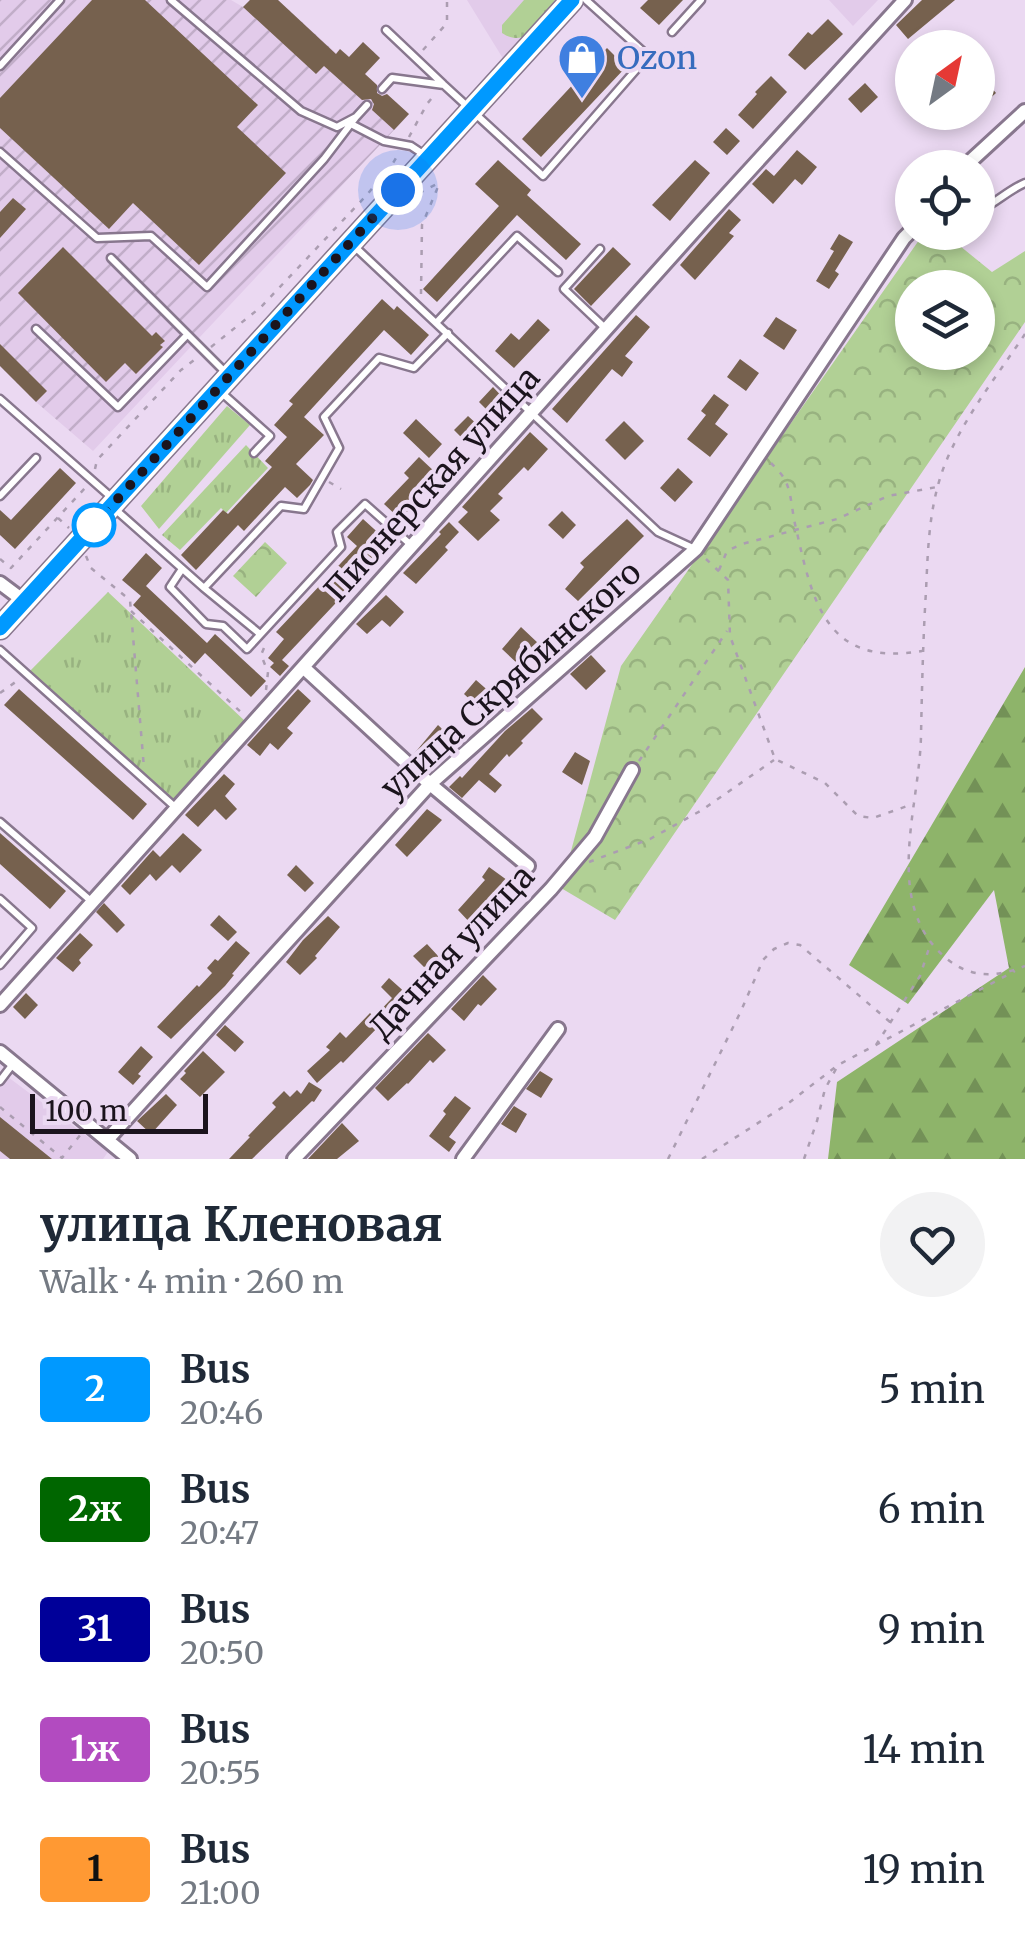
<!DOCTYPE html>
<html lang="en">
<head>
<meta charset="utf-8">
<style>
	body { margin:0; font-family:Merriweather,serif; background:#f2f2f3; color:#1f2937; height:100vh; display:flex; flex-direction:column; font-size:38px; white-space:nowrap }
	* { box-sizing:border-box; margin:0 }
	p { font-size:32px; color:#747a83 }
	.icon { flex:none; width:55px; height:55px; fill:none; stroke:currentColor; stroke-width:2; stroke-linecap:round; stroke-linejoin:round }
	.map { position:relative; height:1159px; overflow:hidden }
	.details { display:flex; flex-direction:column; background:#fff; flex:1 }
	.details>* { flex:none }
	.badge { padding:0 20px; border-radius:8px; font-size:35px; line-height:65px }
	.needle { width:65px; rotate:33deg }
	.buttons { position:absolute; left:895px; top:30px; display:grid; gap:20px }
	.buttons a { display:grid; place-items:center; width:100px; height:100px; border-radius:50%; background:#fff; box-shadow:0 5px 15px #0003; font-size:50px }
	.scale { position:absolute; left:30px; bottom:25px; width:178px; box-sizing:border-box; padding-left:10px; border:5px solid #1b141d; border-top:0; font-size:28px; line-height:35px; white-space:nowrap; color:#1b141d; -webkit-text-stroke:8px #ebd9f2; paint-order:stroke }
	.you { position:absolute; width:50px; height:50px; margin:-25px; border:8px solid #fff; border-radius:50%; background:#1a73e8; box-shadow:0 0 0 15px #1a73e833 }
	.map>.badge { position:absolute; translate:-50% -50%; box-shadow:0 0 0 5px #fff }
	.round { display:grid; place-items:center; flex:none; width:105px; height:105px; border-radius:52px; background:#f2f2f3 }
	.headline { display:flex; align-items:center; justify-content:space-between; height:170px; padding:0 40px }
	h1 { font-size:48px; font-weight:700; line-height:75px }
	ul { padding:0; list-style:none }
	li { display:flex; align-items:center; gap:30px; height:120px; padding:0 40px }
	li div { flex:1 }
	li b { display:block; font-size:38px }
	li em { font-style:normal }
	li .badge { min-width:110px; font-weight:700; text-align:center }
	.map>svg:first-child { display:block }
</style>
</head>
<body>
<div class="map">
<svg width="1025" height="1159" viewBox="0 0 1025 1159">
	<defs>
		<pattern id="industrial-furrows" width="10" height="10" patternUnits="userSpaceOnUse" patternTransform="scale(2.5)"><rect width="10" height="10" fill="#e2cbea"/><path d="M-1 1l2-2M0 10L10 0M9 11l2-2" fill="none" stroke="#c1adc8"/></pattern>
		<pattern id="grass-tufts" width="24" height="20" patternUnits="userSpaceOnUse" patternTransform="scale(2.5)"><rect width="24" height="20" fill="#b1d095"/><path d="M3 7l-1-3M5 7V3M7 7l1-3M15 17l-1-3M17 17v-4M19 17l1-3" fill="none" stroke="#98b280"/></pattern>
		<pattern id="forest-firs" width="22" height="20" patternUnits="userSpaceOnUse" patternTransform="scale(2.5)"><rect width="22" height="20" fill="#8eb46a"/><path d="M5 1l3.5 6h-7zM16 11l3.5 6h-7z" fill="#739157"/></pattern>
		<pattern id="park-crowns" width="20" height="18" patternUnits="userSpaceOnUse" patternTransform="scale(2.5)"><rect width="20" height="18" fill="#b1d095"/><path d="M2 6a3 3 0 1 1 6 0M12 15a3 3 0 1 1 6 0" fill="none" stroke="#98b280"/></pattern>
	</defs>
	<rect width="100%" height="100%" fill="#ebd9f2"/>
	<path fill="#e2cbea" d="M467 0H565L507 65Z
		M829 0H878L853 26Z
		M0 1071 108 1152 103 1159H0Z"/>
	<path fill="url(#industrial-furrows)" d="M0 0H231L243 7 250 0H278L336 53 340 49 349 57 363 42 380 58 365 74 409 114 93 451 36 402 0 366Z"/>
	<path fill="url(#grass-tufts)" d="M524 0H555C542 20 527 50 502 33V25Z
		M227 406 250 425 159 529 141 506Z
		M246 445 268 468 226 513 221 508 180 550 162 535Z
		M108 592 246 722 176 808 27 674Z"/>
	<path fill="url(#forest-firs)" d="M1025 667V1159H828L837 1082 1009 968 994 890 908 1004 849 965Z"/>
	<path fill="url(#park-crowns)" fill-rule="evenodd" d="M924 233H944L992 272 1025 251V322L615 920 561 888 621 666ZM912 288H978V352H912Z
		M265 542 287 563 256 597 233 576Z"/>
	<path fill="#76614e" d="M92 0H145L258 105 237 127 286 173 199 265 133 203 109 229 0 128V98Z
		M250 0H278L336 54 340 49 349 57 363 42 380 58 365 74 377 85V93L382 96 387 94 409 114 394 130 372 110 374 104 371 99 362 100 324 66 316 74 243 7Z
		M648 0H683L659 25 640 8Z
		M922 0H955L908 39 896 25Z
		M828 19 843 34 805 70 788 55 808 32 812 35Z
		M607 48 626 67 541 157 522 139Z
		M978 72 996 93 978 109Z
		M771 76 787 92 753 129 738 115 757 94 755 92Z
		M865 83 878 97 861 113 848 99Z
		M726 128 740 141 727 155 713 142Z
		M797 150 817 167 802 185 795 179 773 204 752 184 766 169 774 176Z
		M498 160 531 190 527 195 581 244 566 260 517 215 437 302 423 289 499 206 475 184Z
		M695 160 710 173 670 221 652 205Z
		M13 198 26 209 0 238V212Z
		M729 209 741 220 729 233 734 236 695 280 680 265Z
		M839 234 853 242 835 271 839 274 829 289 816 281 834 251 830 249Z
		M63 247 152 336 156 332 165 341 160 345 163 347 136 374 125 363 106 382 18 293Z
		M613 247 631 264 591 306 574 289Z
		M382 299 394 310 397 306 429 335 411 355 384 330 304 417 324 435 296 464 313 480 310 485 297 498 285 487 244 531 238 525 196 570 181 555 223 510 228 514 272 467 265 461 287 437 274 425 293 404 289 401Z
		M636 315 650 327 625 356 633 362 622 377 612 369 567 423 552 409Z
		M776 317 797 330 784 350 763 336Z
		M538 319 550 330 514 368 495 351 511 333 519 340Z
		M0 344 47 391 36 402 0 366Z
		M740 359 759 373 746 391 727 377Z
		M493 387 507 402 493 416 479 402Z
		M714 394 729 405 715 424 728 434 710 457 687 439 706 415 701 411Z
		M468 416 480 427 466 442 454 430Z
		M416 419 442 444 429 458 403 433Z
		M624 421 644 441 625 460 605 440Z
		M530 432 548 449 528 471 524 467 498 494 503 498 490 511 500 520 478 541 458 522 468 512 462 507Z
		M419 457 436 473 410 502 413 506 400 519 384 504 409 478 404 473Z
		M60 468 76 483 15 549 0 535V510L11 520Z
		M678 468 693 482 675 502 660 488Z
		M562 511 576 525 563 539 548 525Z
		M363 519 384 538 377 545 384 552 282 660 289 666 280 676 270 667 274 663 268 658 284 639 276 632 357 546 347 537Z
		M627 519 644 536 578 601 565 589 584 567 580 563Z
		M449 522 459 532 445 547 448 550 416 584 403 573 441 534 439 532Z
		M146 553 162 568 146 586 207 643 215 634 266 681 251 697 205 653 195 664 133 605 141 596 122 580Z
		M386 595 404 612 390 627 382 620 367 634 356 624Z
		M521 627 539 644 519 665 502 649Z
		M591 655 606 671 586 690 570 674Z
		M476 680 492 694 479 708 464 694Z
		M19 689 147 804 133 820 4 705Z
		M298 689 311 701 287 728 293 733 278 750 270 743 260 756 247 745Z
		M532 708 543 719 521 741 523 743 509 757 507 754 489 774 502 785 495 793 479 780 462 798 449 787 460 776 462 778 505 731Z
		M438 725 455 741 445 752 438 746 423 764 413 755Z
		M575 752 590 761 582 785 562 772Z
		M224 774 235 784 225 796 237 809 226 820 215 809 198 827 185 815Z
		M427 809 442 820 407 857 395 845Z
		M0 833 66 891 50 909 0 864Z
		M183 833 202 850 180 873 172 865 156 881 150 874 130 895 121 886 153 850 160 857Z
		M296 865 314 883 305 892 287 875Z
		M489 867 515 886 507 896 502 892 480 916 482 919 474 927 458 910 485 880 482 877Z
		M104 903 125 925 117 933 96 912Z
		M219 915 237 932 228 941 210 925Z
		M328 916 340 927 315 956 317 958 300 975 286 962 303 940Z
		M80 933 93 945 79 960 81 963 73 972 56 958Z
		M236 941 250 953 232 974 234 975 225 986 171 1039 157 1027 197 985 199 987 212 973 207 968 215 959 218 961Z
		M427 944 439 957 426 969 413 956Z
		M483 975 497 989 481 1006 478 1004 464 1021 451 1009Z
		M389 978 408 995 390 1014 395 1018 387 1026 383 1022 343 1063 341 1061 317 1083 307 1071 330 1050 326 1047 340 1032 346 1038 370 1013 374 1017 392 998 381 987Z
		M26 993 38 1005 25 1019 13 1007Z
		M225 1025 244 1042 235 1052 216 1035Z
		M428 1033 446 1050 433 1063 430 1060 408 1084 407 1083 388 1101 375 1088Z
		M141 1046 153 1057 138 1074 141 1076 133 1085 118 1072Z
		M203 1051 225 1072 200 1097 180 1079 186 1073 184 1071Z
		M540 1071 553 1079 541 1098 526 1089Z
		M309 1082 322 1090 314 1102 312 1101 252 1159H229L250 1137 248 1136 276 1107 272 1103 284 1091 290 1097 297 1090 301 1094Z
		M166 1094 177 1105 151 1134 137 1121Z
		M455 1096 471 1108 449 1137 456 1142 449 1152 429 1136 446 1114 443 1111Z
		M514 1106 527 1114 516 1133 501 1124Z
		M0 1117 52 1159H10L0 1151Z
		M342 1123 359 1141 337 1159H308Z"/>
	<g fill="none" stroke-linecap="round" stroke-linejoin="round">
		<g stroke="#88778e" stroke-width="11">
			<path id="lane" d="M171 0 301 111 337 127 356 117 367 105
				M386 30 443 84
				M672 32 701 0
				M0 66 60 0
				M382 89 392 78 444 85 543 176 648 56 586 0
				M351 124 384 141 411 146 423 154
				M0 152 97 238 151 236 207 287 324 159 356 117
				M978 211C995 204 1008 190 1025 183
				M354 246 658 532 695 549
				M600 249 564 289 606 329
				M111 258 228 375
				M436 323 517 236 558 272
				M36 329 118 407 187 335
				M222 393 270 436 254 453
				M0 399 111 497
				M0 496 36 458
				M116 510 204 588 281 506 304 509 339 448 324 417 379 358 414 368 448 333
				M182 569 170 587 206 624 223 626 247 649 341 547 337 532 365 504 411 545
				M204 588 260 634
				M0 650 175 807
				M0 822 91 901
				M0 899 32 928 0 965
				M0 1081 13 1064"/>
		</g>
		<g stroke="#88778e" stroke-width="18">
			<path id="street" d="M963 168 1025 111
				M0 583 24 601
				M303 667 430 784 528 866
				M0 1005 703 221 905 0
				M0 1052 130 1159
				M107 1140 430 784 696 549 904 238 912 230
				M294 1159 551 889 595 837 632 770
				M463 1159 558 1029"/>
		</g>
		<g stroke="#88778e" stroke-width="25">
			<path id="primary" d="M0 628 572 0"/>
		</g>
		<path stroke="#ab9db1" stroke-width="2.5" stroke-dasharray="5 8" stroke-linecap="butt" d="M423 50 447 23V0
			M409 137 427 104 436 93
			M419 193 439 183
			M421 294 422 225 440 182
			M1025 334C997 376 964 417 945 464 929 505 928 547 926 591 923 639 922 687 921 735 920 807 881 904 947 959 972 979 997 977 1025 966
			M211 347 261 307 364 198 390 168 399 153
			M771 463C776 468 783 475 786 482 792 495 792 514 796 528 813 605 827 667 922 651
			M95 469 97 460 181 370 197 358
			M329 482 341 489
			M58 518 69 528
			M86 556 91 568 130 600 144 768
			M0 559 11 568 85 488
			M706 559 728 580 730 636 775 759 825 783 858 816 873 818 913 804
			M719 570 727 551 742 544 837 519 888 496 937 487
			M131 611 243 714
			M266 690 268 672 261 655 267 641
			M0 693 17 681
			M639 761 727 631
			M589 862 650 839 702 810 774 760
			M876 1045 920 976 931 942
			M0 1107 62 1158 81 1134
			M668 1159 741 1011 763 960 774 949 788 943 800 945 890 1022
			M702 1159 786 1105 838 1065 1015 971
			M804 1159 817 1121 825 1089 837 1067"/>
		<use href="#lane" stroke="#fff" stroke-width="6"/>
		<use href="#street" stroke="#fff" stroke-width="12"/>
		<use href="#primary" stroke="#fff" stroke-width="20"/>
	</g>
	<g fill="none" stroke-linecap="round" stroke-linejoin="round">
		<g stroke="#fff" stroke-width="22">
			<path id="line" d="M0 628 572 0"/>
		</g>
		<use href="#line" stroke="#09f" stroke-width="15"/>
		<path stroke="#1b141d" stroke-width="10" stroke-dasharray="0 18" d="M94 525 398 190"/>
	</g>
	<defs>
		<g id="shop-pin" transform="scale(2.5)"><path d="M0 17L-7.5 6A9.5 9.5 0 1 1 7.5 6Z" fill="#3f7fe0" stroke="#ebd9f2"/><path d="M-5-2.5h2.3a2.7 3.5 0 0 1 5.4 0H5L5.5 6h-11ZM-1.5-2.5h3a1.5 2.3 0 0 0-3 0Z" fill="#fff"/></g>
	</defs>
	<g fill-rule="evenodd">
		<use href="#shop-pin" x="582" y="58"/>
	</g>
	<circle fill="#fff" stroke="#09f" stroke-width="5" cx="94" cy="525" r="20"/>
	<g text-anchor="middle" stroke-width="8" stroke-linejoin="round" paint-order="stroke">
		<g font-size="32" fill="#366cbe" stroke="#ebd9f2" text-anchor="start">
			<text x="617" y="69">Ozon</text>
		</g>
		<g font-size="32" fill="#1b141d" stroke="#ebd9f2">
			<text transform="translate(432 484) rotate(-48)" y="11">Пионерская улица</text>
			<text transform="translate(511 680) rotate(-42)" y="11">улица Скрябинского</text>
			<text transform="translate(452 952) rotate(-47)" y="11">Дачная улица</text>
		</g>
	</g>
</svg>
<div class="buttons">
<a><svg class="needle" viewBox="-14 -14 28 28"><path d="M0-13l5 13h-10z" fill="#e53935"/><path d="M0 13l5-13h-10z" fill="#747a83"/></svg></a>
<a><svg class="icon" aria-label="locate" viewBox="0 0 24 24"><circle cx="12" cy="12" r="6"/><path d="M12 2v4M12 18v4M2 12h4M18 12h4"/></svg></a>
<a><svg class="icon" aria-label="layers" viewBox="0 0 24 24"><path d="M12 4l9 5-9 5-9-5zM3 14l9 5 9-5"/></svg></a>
</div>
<div class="scale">100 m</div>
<div class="you" style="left:398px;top:190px"></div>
</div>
<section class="details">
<div class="headline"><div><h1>улица Кленовая</h1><p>Walk · 4 min · 260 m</p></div><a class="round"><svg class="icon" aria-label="heart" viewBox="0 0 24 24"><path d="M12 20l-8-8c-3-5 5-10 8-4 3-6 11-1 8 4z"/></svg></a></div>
<ul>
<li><span class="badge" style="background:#09f;color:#fff">2</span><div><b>Bus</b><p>20:46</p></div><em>5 min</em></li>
<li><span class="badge" style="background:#060;color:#fff">2ж</span><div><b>Bus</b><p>20:47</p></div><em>6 min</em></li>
<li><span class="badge" style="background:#009;color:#fff">31</span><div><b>Bus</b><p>20:50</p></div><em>9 min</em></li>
<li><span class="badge" style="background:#b24bc0;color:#fff">1ж</span><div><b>Bus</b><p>20:55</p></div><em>14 min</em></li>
<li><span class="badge" style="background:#f93;color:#111">1</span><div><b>Bus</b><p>21:00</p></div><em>19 min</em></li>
</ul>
</section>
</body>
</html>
